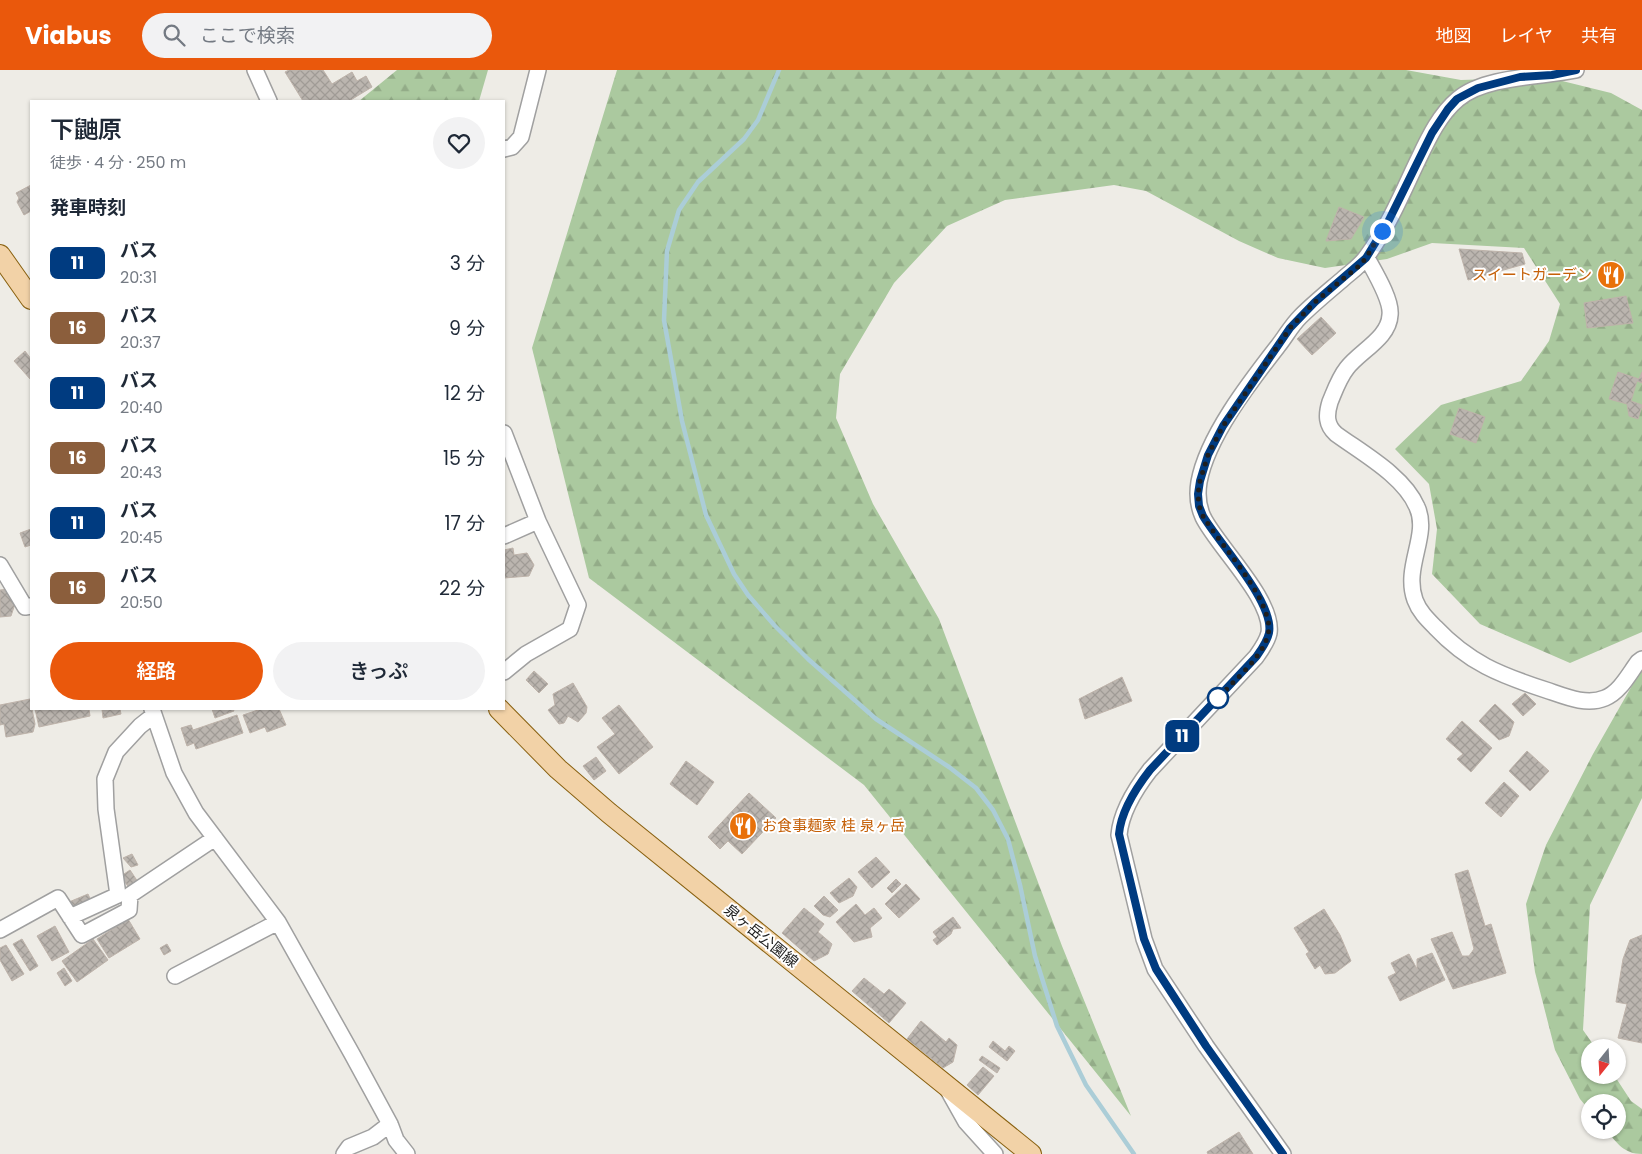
<!DOCTYPE html>
<html lang="ja">
<head>
<meta charset="utf-8">
<style>
	body { margin:0; font-family:Poppins,"Noto Sans JP",sans-serif; background:#f2f2f3; color:#1f2937; height:100vh; display:flex; flex-direction:column; font-size:19px; white-space:nowrap }
	* { box-sizing:border-box; margin:0 }
	p { font-size:16px; color:#747a83 }
	.icon { flex:none; width:28px; height:28px; fill:none; stroke:currentColor; stroke-width:2; stroke-linecap:round; stroke-linejoin:round }
	.map { position:relative; flex:1; overflow:hidden }
	.panel { position:absolute; left:30px; top:30px; width:475px; height:610px; display:flex; flex-direction:column; background:#fff; border-radius:0px; box-shadow:0 1px 4px #0004 }
	.panel>* { flex:none }
	.badge { padding:0 10px; border-radius:8px; font-size:18px; line-height:32px }
	.needle { width:32px; rotate:198deg }
	.fabs { position:absolute; left:1581px; top:969px; display:grid; gap:10px }
	.fabs a { display:grid; place-items:center; width:45px; height:45px; border-radius:50%; background:#fff; box-shadow:0 1px 4px #0004; font-size:25px }
	.you { position:absolute; width:25px; height:25px; margin:-12px; border:4px solid #fff; border-radius:50%; background:#1a73e8; box-shadow:0 0 0 8px #1a73e833 }
	.map>.badge { position:absolute; translate:-50% -50%; box-shadow:0 0 0 2px #fff }
	h2 { padding:0 20px; font-size:19px; line-height:45px }
	.round { display:grid; place-items:center; flex:none; width:52px; height:52px; border-radius:26px; background:#f2f2f3 }
	.headline { display:flex; align-items:center; justify-content:space-between; height:85px; padding:0 20px }
	h1 { font-size:24px; font-weight:600; line-height:38px }
	.action { display:flex; gap:10px; margin-top:auto; padding:10px 20px }
	.action a { flex:1; height:58px; border-radius:30px; background:#ea580c; color:#fff; font-size:20px; font-weight:600; line-height:58px; text-align:center }
	.action a+a { background:#f2f2f3; color:#1f2937 }
	ul { padding:0; list-style:none }
	li { display:flex; align-items:center; gap:15px; height:65px; padding:0 20px }
	li div { flex:1 }
	li b { display:block; font-size:19px }
	li em { font-style:normal }
	li .badge { min-width:55px; font-weight:700; text-align:center }
	header { display:flex; align-items:center; gap:30px; box-sizing:border-box; height:70px; padding:0 25px; background:#ea580c; color:#fff }
	header strong { font-size:24px }
	nav { display:flex; gap:28px; margin-inline-start:auto; font-size:18px }
	.search { width:350px; height:45px; background:#f2f2f3; display:flex; align-items:center; gap:12px; box-sizing:border-box; padding:0 18px; border-radius:28px; color:#747a83; font-size:19px }
	.map>svg:first-child { display:block }
</style>
</head>
<body>
<header>
<strong>Viabus</strong>
<div class="search"><svg class="icon" aria-label="search" viewBox="0 0 24 24"><circle cx="10" cy="10" r="6"/><path d="M15 15l6 6"/></svg>ここで検索</div>
<nav><a>地図</a><a>レイヤ</a><a>共有</a></nav>
</header>
<div class="map">
<svg width="1642" height="1084" viewBox="0 0 1642 1084">
	<defs>
		<pattern id="forest-firs" width="22" height="20" patternUnits="userSpaceOnUse" patternTransform="scale(1.25)"><rect width="22" height="20" fill="#abc99f"/><path d="M5 1l3.5 6h-7zM16 11l3.5 6h-7z" fill="#93ac88"/></pattern>
		<pattern id="building-cross-hatch" width="8" height="8" patternUnits="userSpaceOnUse" patternTransform="scale(1.25)"><rect width="8" height="8" fill="#bbb5af"/><path d="M0 0l8 8M0 8l8-8" fill="none" stroke="#a09b96"/></pattern>
	</defs>
	<rect width="100%" height="100%" fill="#eeece6"/>
	<path fill="url(#forest-firs)" d="M397 0H488L479 31H359Z
		M617 0H1406L1461 10 1546 7 1611 23 1642 40V562L1570 593 1480 554 1432 504 1437 459 1429 414 1395 379 1441 335 1521 311 1549 271 1560 234 1524 178 1432 173 1387 189 1325 198 1278 188 1239 171 1146 121 1114 115 1005 130 947 156 894 213 840 304 836 348 873 434 939 549 1062 876 1131 1046 864 715 589 508 532 278Z
		M1642 598V728L1590 835 1583 960 1595 977 1590 978V1005H1614L1631 1031 1642 1039V1084C1624 1084 1617 1073 1606 1060H1618V1032H1590V1041L1580 1029 1555 980 1535 902 1526 834 1546 775 1593 684Z"/>
	<g fill="none" stroke-linecap="round" stroke-linejoin="round">
		<path stroke="#abcdd7" stroke-width="4.5" d="M779 0 758 50 744 69 698 112 679 140 667 181 664 250 682 351 706 445 734 504 748 525 775 556 808 589 876 649 949 697 976 718 993 740 1008 769 1020 815 1035 886 1057 956 1086 1015 1134 1084"/>
	</g>
	<path fill="url(#building-cross-hatch)" stroke="#beb3aa" d="M289 0H323L332 14 352 2 357 11 366 6 372 17 349 31H303L285 2Z
		M31 115V141L24 145 17 132 19 128 16 123Z
		M1339 137 1364 147 1351 169 1326 171Z
		M1459 179 1522 183 1525 194 1468 210Z
		M1626 226 1633 253 1587 258 1584 233Z
		M1321 247 1336 263 1312 285 1297 269Z
		M25 281 31 289V310L14 291Z
		M1618 302 1639 309 1642 302V313L1637 311 1631 331 1642 335 1638 349 1629 346 1627 334 1609 329Z
		M1459 338 1485 347 1476 373 1450 364Z
		M31 459V475L25 477 20 463Z
		M513 478 514 485 527 483 534 495 529 506 504 508V480Z
		M10 519 16 531 11 546 0 547V520Z
		M534 601 548 614 539 623 526 610Z
		M1122 607 1132 631 1085 649 1079 629Z
		M573 613 587 637 586 643 578 652 568 646 564 653 559 654 548 640 555 635 553 624Z
		M1525 623 1536 634 1523 646 1512 634Z
		M30 629 35 654 33 662 6 667 4 654 0 655V635Z
		M1495 634 1514 652 1509 666 1499 670 1479 651Z
		M619 635 653 677 619 704 597 677 615 664 602 648Z
		M35 639H89L90 646 39 657Z
		M102 639H120L121 644 103 648Z
		M212 639H233L234 641 215 648Z
		M261 639H279L286 655 267 662 265 657 250 663 243 645Z
		M237 645 243 663 196 679 194 673 187 676 181 658 191 655 193 660Z
		M1462 651 1492 678 1471 702 1457 689 1463 684 1446 669Z
		M1527 681 1549 701 1530 721 1509 701Z
		M596 687 606 701 594 710 583 696Z
		M686 691 714 712 697 735 670 714Z
		M1504 712 1519 726 1501 747 1485 733Z
		M749 723 776 748 742 784 728 771 720 779 708 767Z
		M132 784 138 795 131 797 123 788Z
		M876 787 890 802 872 818 858 802Z
		M130 800 138 812 129 818 121 806Z
		M1468 800 1485 856 1491 854 1506 903 1453 919 1431 869 1452 862 1462 886H1469L1474 879 1455 804Z
		M849 808 857 817 853 826 839 833 830 823Z
		M896 809 901 814 892 823 887 818Z
		M906 814 920 829 899 848 885 834Z
		M88 824 92 833 73 841 69 832Z
		M824 826 838 840 830 847 823 845 814 836Z
		M856 834 865 845 874 838 882 848 870 858 872 867 854 872 836 852Z
		M804 838 824 854 818 862 832 874 828 884 814 891 782 863Z
		M1324 839 1340 865 1351 891 1335 903 1325 904 1320 895 1315 899 1306 884 1309 882 1294 858Z
		M953 847 961 858 953 859 951 864 937 875 933 870 937 867 933 862Z
		M128 849 140 869 109 888 97 869Z
		M55 856 69 882 52 891 37 866Z
		M1642 865V973L1618 968 1627 934 1616 932 1623 889 1630 870Z
		M22 869 38 896 30 901 13 874Z
		M93 869 108 890 77 912 62 891Z
		M167 874 171 881 164 885 160 878Z
		M6 875 24 904 12 911 0 890V878Z
		M1432 883 1445 910 1400 931 1388 907 1396 903 1391 893 1409 884 1417 899V889Z
		M64 898 72 911 65 916 57 903Z
		M864 908 884 924 889 919 906 933 889 953 852 921Z
		M921 951 946 972 949 968 957 975 953 992 943 998 907 969Z
		M993 971 1005 981 1009 976 1015 981 1007 991 989 977Z
		M982 986 1000 998 997 1003 979 990Z
		M983 997 994 1006 978 1025 967 1015Z
		M1239 1062 1253 1084H1208L1207 1082Z"/>
	<g fill="none" stroke-linecap="round" stroke-linejoin="round">
		<g stroke="#a0a0a0" stroke-width="18">
			<path id="minor" d="M255 0 269 31
				M504 79 512 77 521 67 538 0
				M1367 188C1374 201 1392 230 1390 245 1389 268 1360 281 1347 298 1339 308 1335 320 1330 332 1326 345 1326 355 1336 364 1362 383 1404 406 1417 437 1430 465 1403 497 1415 530 1419 541 1427 549 1435 557 1469 593 1500 605 1546 620 1564 626 1586 636 1605 628 1620 622 1629 604 1638 592L1642 589
				M504 363 538 451 578 535 570 559 526 584 504 602
				M504 466 538 451
				M0 495 25 537 31 536
				M152 639 174 703 196 743 278 852 352 984 390 1054 396 1070 407 1084
				M70 847 118 825 106 739 105 709 116 682 140 656 154 645
				M0 860 58 828 82 865 129 840 130 825 215 768
				M175 906 278 852
				M948 1020 966 1052 995 1084
				M344 1084 349 1077 373 1067 390 1054
				M1283 1084 1206 976 1155 899 1144 869 1119 765C1121 741 1136 718 1150 700L1256 587C1261 580 1267 572 1269 563 1274 530 1217 476 1203 447 1198 436 1197 424 1199 412 1207 367 1250 312 1278 276 1286 266 1291 256 1300 247 1314 233 1329 221 1344 208 1352 201 1361 195 1367 186 1389 156 1403 121 1419 88 1429 67 1440 44 1458 29 1485 6 1542 7 1576 0"/>
		</g>
		<g stroke="#896110" stroke-width="22">
			<path id="major" d="M0 185 31 229
				M499 639 558 699 609 743 1031 1084"/>
		</g>
		<use href="#minor" stroke="#fff" stroke-width="15"/>
		<use href="#major" stroke="#f2d2a7" stroke-width="20"/>
	</g>
	<g fill="none" stroke-linecap="round" stroke-linejoin="round">
		<g stroke="#fff" stroke-width="11">
			<path id="line" d="M1283 1084 1206 976 1156 899 1144 869 1119 764C1121 741 1136 718 1150 700L1256 587C1261 580 1267 572 1269 563 1275 533 1218 472 1203 446L1199 436 1198 424 1200 411 1208 385 1223 356 1290 258 1315 232 1366 188 1388 152 1432 63 1448 39 1457 29 1478 18 1520 7 1552 5 1576 0"/>
		</g>
		<use href="#line" stroke="#003b80" stroke-width="8"/>
		<path stroke="#1f1f1f" stroke-width="5" stroke-dasharray="0 9" d="M1218 628 1216 630C1230 615 1256 592 1264 575 1267 569 1269 563 1269 557 1266 522 1221 476 1203 446L1199 436 1198 424 1200 411 1208 385 1223 356 1290 258 1315 232 1360 195 1366 188 1382 161"/>
	</g>
	<defs>
		<g id="restaurant-disc" transform="scale(1.4375)"><circle r="9.5" fill="#e8710a" stroke="#fff"/><path d="M-5-6h1v4h1v-4h1v4h1v-4h1v5L-1.5 .5V6h-2V.5L-5-1ZM5-6V6H3V1.5H1.5Q1.5-4 5-6Z" fill="#fff"/></g>
	</defs>
	<g fill-rule="evenodd">
		<use href="#restaurant-disc" x="1611" y="205"/>
		<use href="#restaurant-disc" x="743" y="756"/>
	</g>
	<circle fill="#fff" stroke="#003b80" stroke-width="2.5" cx="1218" cy="628" r="10"/>
	<g text-anchor="middle" stroke-width="4" stroke-linejoin="round" paint-order="stroke">
		<g font-size="15" fill="#c56008" stroke="#fff" text-anchor="end">
			<text x="1592" y="210">スイートガーデン</text>
			<text x="762" y="761" text-anchor="start">お食事麺家 桂 泉ヶ岳</text>
		</g>
		<g font-size="15" fill="#1f1f1f" stroke="#fff">
			<text transform="translate(761 866) rotate(39)" y="5">泉ヶ岳公園線</text>
		</g>
	</g>
</svg>
<div class="fabs">
<a><svg class="needle" viewBox="-14 -14 28 28"><path d="M0-13l5 13h-10z" fill="#e53935"/><path d="M0 13l5-13h-10z" fill="#747a83"/></svg></a>
<a><svg class="icon" aria-label="locate" viewBox="0 0 24 24"><circle cx="12" cy="12" r="6"/><path d="M12 2v4M12 18v4M2 12h4M18 12h4"/></svg></a>
</div>
<div class="you" style="left:1382px;top:161px"></div>
<b class="badge" style="left:1182px;top:666px;background:#003b80;color:#fff">11</b>
<section class="panel">
<div class="headline"><div><h1>下鼬原</h1><p>徒歩 · 4 分 · 250 m</p></div><a class="round"><svg class="icon" aria-label="heart" viewBox="0 0 24 24"><path d="M12 20l-8-8c-3-5 5-10 8-4 3-6 11-1 8 4z"/></svg></a></div>
<h2>発車時刻</h2>
<ul>
<li><span class="badge" style="background:#003b80;color:#fff">11</span><div><b>バス</b><p>20:31</p></div><em>3 分</em></li>
<li><span class="badge" style="background:#8b5e3c;color:#fff">16</span><div><b>バス</b><p>20:37</p></div><em>9 分</em></li>
<li><span class="badge" style="background:#003b80;color:#fff">11</span><div><b>バス</b><p>20:40</p></div><em>12 分</em></li>
<li><span class="badge" style="background:#8b5e3c;color:#fff">16</span><div><b>バス</b><p>20:43</p></div><em>15 分</em></li>
<li><span class="badge" style="background:#003b80;color:#fff">11</span><div><b>バス</b><p>20:45</p></div><em>17 分</em></li>
<li><span class="badge" style="background:#8b5e3c;color:#fff">16</span><div><b>バス</b><p>20:50</p></div><em>22 分</em></li>
</ul>
<div class="action"><a>経路</a><a>きっぷ</a></div>
</section>
</div>
</body>
</html>
